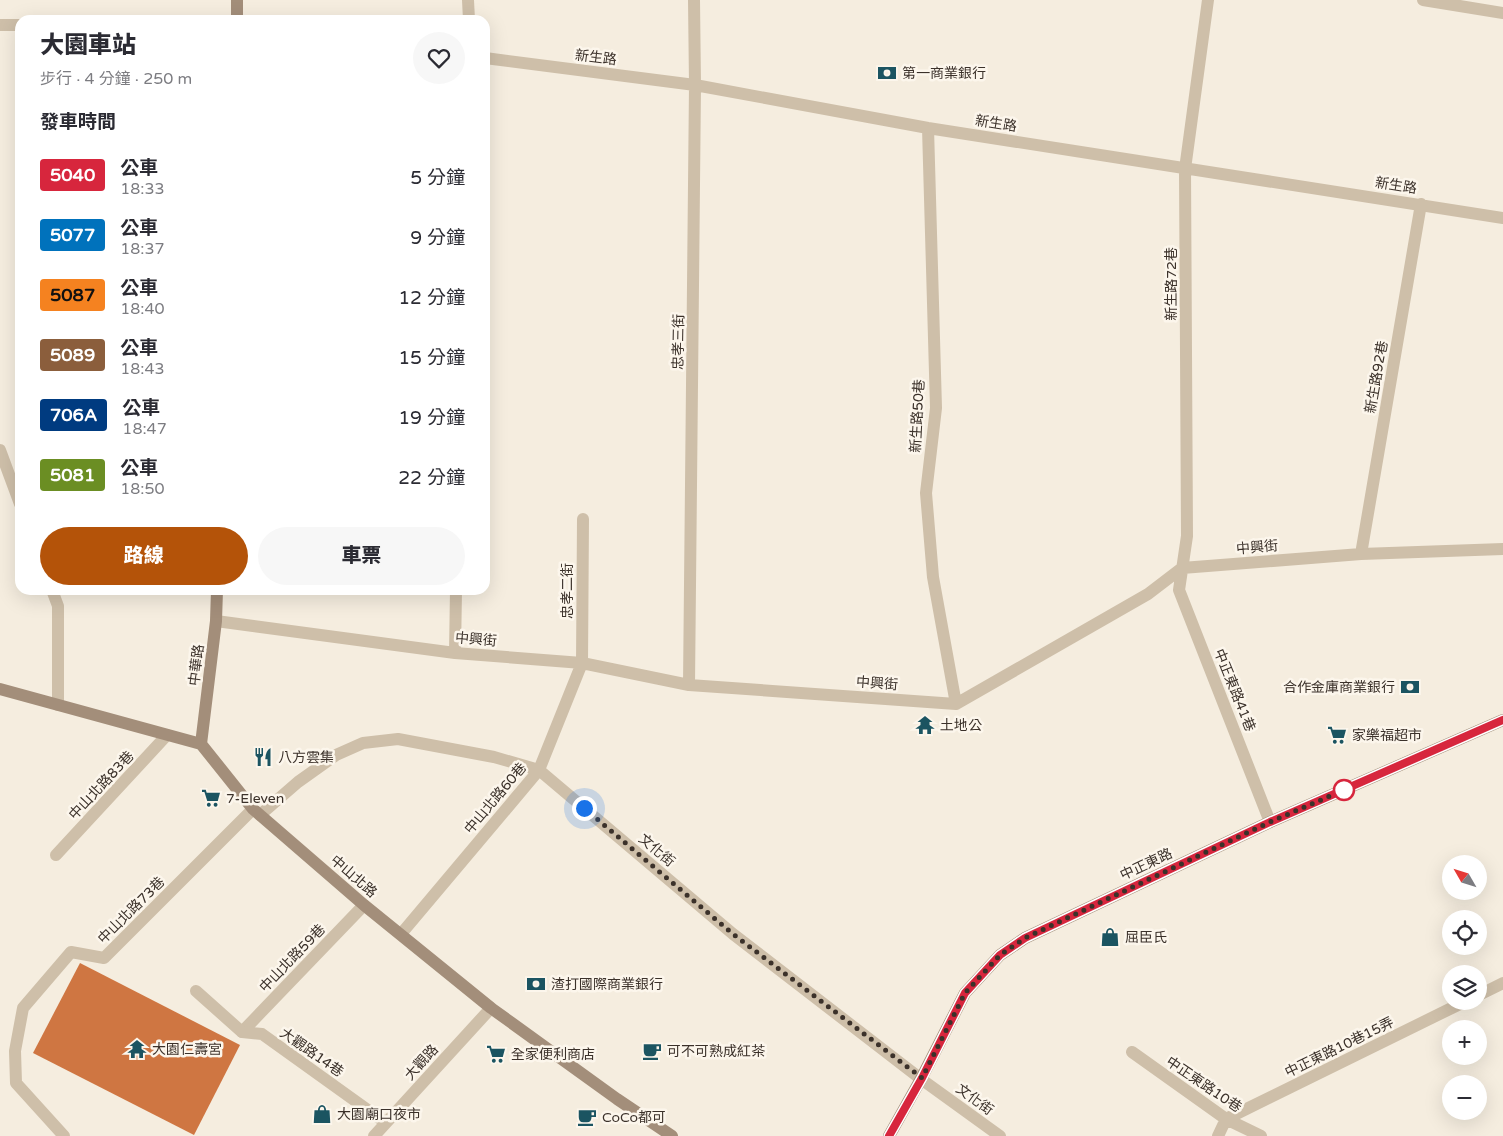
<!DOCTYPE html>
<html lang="zh-TW">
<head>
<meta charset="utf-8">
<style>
	body { margin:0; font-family:"Varela Round","Noto Sans TC",sans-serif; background:#f7f7f7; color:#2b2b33; height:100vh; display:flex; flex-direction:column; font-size:19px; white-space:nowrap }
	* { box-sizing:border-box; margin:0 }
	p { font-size:16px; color:#7c7c81 }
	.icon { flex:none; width:28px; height:28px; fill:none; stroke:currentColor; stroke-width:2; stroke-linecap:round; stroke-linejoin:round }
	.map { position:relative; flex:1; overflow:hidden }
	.details { position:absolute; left:15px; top:15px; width:475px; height:580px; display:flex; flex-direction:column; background:#fff; border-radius:15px; box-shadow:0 5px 20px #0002 }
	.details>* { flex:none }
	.badge { padding:0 10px; border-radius:4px; font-size:18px; line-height:32px }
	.needle { width:32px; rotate:309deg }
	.controls { position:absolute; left:1442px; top:855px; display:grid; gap:10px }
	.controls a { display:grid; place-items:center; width:45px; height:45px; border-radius:50%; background:#fff; box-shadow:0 5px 20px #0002; font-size:25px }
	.you { position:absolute; width:25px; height:25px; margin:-12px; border:4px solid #fff; border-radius:50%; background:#1a73e8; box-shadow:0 0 0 8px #1a73e833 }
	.map>.badge { position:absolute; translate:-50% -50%; box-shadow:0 0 0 2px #fff }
	h2 { padding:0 25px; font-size:19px; line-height:45px }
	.round { display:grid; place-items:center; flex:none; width:52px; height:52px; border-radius:26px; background:#f7f7f7 }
	.headline { display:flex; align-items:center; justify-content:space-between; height:85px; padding:0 25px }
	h1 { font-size:24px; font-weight:800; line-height:38px }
	.button { display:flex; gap:10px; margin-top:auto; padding:10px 25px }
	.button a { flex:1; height:58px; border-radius:30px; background:#b45309; color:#fff; font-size:20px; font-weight:800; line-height:58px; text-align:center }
	.button a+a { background:#f7f7f7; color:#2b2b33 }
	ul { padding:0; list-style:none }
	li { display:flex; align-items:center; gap:15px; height:60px; padding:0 25px }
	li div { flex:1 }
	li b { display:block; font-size:19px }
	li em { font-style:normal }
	li .badge { min-width:55px; font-weight:700; text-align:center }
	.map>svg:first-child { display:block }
</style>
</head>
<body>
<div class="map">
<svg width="1503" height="1136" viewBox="0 0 1503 1136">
	<rect width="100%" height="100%" fill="#f5eddf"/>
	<path fill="#cf7642" d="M80 963 240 1045 194 1135 33 1053Z"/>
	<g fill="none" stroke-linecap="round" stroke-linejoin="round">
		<path stroke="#cebfa9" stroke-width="12" d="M56 855 167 735
			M242 1032 364 905"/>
		<path stroke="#cebfa9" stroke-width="12" d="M468 0 469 20
			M1208 0 1185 169 1187 536 1179 590 1270 822
			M1423 0 1503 13
			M0 25H20
			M485 58 695 85 928 128 1503 218
			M928 128 936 408 926 493 933 577 956 704
			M0 450 20 504
			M1361 554 1421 204
			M52 590 58 606V705
			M216 621 455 653 582 663 689 685 956 704 1148 594 1182 568 1361 554 1503 549
			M455 653 456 590
			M689 685 695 85 694 0
			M260 815 298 782 336 755 363 743 398 739 494 757 539 770 733 934 921 1079 1000 1136
			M401 934 539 770 582 663 583 519
			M196 991 242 1032 262 1034 386 1123
			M1479 995 1503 983
			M1132 1052 1226 1119 1261 1136
			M64 1136 16 1083 15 1051 23 1008 71 952 104 958 253 809
			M374 1136 491 1008
			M1218 1136 1226 1119 1466 1001"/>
		<path stroke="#a38e7a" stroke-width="12" d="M237 20V0
			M0 689 201 744 253 809 364 905 491 1008 617 1099 672 1136
			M201 744 216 621 217 590
			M889 1136 921 1079 965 993 1000 955 1025 938 1270 822 1503 720"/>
	</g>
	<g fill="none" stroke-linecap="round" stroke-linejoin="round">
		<g stroke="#fff" stroke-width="11">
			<path id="line" d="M889 1136 922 1078 965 993 1000 955 1025 938 1270 822 1503 720"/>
		</g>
		<use href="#line" stroke="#d7263d" stroke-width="8"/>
		<path stroke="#3b312a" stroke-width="5" stroke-dasharray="0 9" d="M584 808 733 934 922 1078 965 993 1000 955 1025 938 1270 822 1344 790"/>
	</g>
	<defs>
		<g id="bank-bare" transform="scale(1.5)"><path d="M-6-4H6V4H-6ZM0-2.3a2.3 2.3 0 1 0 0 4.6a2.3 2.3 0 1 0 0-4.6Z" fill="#1b5461" stroke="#fcf6ec" stroke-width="2.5" paint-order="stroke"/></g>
		<g id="temple-bare" transform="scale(1.5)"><path d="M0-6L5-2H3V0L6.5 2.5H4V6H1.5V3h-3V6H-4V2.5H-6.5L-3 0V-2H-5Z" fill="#1b5461" stroke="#fcf6ec" stroke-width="2.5" paint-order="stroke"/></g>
		<g id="supermarket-bare" transform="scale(1.5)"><path d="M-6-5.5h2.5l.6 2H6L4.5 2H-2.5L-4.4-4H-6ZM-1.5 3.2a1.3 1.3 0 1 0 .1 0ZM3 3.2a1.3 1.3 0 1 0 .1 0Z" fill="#1b5461" stroke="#fcf6ec" stroke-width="2.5" paint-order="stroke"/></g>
		<g id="restaurant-bare" transform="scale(1.5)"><path d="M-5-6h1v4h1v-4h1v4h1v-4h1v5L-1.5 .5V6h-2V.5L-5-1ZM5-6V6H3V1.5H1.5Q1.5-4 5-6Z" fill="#1b5461" stroke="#fcf6ec" stroke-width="2.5" paint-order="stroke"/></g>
		<g id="shop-bare" transform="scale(1.5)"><path d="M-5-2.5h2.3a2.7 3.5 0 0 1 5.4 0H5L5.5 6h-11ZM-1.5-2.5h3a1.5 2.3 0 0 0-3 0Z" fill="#1b5461" stroke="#fcf6ec" stroke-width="2.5" paint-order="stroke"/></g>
		<g id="cafe-bare" transform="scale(1.5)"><path d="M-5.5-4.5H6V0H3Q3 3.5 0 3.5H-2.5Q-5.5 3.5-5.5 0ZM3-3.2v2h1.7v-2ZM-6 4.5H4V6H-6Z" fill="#1b5461" stroke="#fcf6ec" stroke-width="2.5" paint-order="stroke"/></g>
	</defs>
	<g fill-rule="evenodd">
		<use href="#bank-bare" x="887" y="73"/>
		<use href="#bank-bare" x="1410" y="687"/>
		<use href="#temple-bare" x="925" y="725"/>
		<use href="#supermarket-bare" x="1337" y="735"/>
		<use href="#restaurant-bare" x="263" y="757"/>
		<use href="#supermarket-bare" x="211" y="798"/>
		<use href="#shop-bare" x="1110" y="937"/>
		<use href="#bank-bare" x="536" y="984"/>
		<use href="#temple-bare" x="137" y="1049"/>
		<use href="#cafe-bare" x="652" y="1051"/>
		<use href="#supermarket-bare" x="496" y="1054"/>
		<use href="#shop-bare" x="322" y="1114"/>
		<use href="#cafe-bare" x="587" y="1117"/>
	</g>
	<circle fill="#fff" stroke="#d7263d" stroke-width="2.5" cx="1344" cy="790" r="10"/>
	<g text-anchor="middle" stroke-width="5" stroke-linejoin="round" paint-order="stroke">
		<g font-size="14" fill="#3b312a" stroke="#fcf6ec">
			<text transform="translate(596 57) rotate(7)" y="5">新生路</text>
			<text transform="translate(996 123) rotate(9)" y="5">新生路</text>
			<text transform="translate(1396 185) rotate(9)" y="5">新生路</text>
			<text transform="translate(1171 284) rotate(-90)" y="5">新生路72巷</text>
			<text transform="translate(678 342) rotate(-89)" y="5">忠孝三街</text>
			<text transform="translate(1376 377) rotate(-80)" y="5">新生路92巷</text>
			<text transform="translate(917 416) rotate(-87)" y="5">新生路50巷</text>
			<text transform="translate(1257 547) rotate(-5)" y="5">中興街</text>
			<text transform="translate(567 591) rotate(-90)" y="5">忠孝二街</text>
			<text transform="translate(476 639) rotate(5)" y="5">中興街</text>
			<text transform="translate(196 665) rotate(-83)" y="5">中華路</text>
			<text transform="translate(877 683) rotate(4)" y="5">中興街</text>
			<text transform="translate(1235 690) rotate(68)" y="5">中正東路41巷</text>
			<text transform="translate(101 785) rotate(-47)" y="5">中山北路83巷</text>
			<text transform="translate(495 798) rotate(-50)" y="5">中山北路60巷</text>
			<text transform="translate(657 850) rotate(40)" y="5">文化街</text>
			<text transform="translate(1146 864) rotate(-25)" y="5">中正東路</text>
			<text transform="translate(354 876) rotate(41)" y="5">中山北路</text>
			<text transform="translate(131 910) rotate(-45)" y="5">中山北路73巷</text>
			<text transform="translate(292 958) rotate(-46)" y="5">中山北路59巷</text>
			<text transform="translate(1339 1047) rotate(-26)" y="5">中正東路10巷15弄</text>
			<text transform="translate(312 1052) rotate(35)" y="5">大觀路14巷</text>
			<text transform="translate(421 1062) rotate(-48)" y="5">大觀路</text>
			<text transform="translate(1204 1084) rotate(34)" y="5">中正東路10巷</text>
			<text transform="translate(975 1099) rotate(36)" y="5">文化街</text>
		</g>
		<g font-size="14" fill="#3b312a" stroke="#fcf6ec" text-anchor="start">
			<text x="902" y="78">第一商業銀行</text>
			<text x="1395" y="692" text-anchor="end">合作金庫商業銀行</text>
			<text x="940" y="730">土地公</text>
			<text x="1352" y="740">家樂福超市</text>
			<text x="278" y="762">八方雲集</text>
			<text x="226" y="803">7-Eleven</text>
			<text x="1125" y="942">屈臣氏</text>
			<text x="551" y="989">渣打國際商業銀行</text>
			<text x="152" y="1054">大園仁壽宮</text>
			<text x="667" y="1056">可不可熟成紅茶</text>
			<text x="511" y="1059">全家便利商店</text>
			<text x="337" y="1119">大園廟口夜市</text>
			<text x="602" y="1122">CoCo都可</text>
		</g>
	</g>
</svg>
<div class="controls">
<a><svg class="needle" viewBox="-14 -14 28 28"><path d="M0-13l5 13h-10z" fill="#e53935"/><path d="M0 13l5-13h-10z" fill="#7c7c81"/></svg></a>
<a><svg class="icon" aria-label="locate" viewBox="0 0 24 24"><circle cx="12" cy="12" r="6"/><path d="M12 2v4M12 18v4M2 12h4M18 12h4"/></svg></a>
<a><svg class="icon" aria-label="layers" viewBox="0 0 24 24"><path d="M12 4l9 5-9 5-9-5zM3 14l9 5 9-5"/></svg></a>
<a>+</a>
<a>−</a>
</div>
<div class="you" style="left:584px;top:808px"></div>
<section class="details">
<div class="headline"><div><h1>大園車站</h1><p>步行 · 4 分鐘 · 250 m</p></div><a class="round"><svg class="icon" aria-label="heart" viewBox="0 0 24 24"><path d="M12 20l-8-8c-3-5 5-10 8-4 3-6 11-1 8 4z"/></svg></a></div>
<h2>發車時間</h2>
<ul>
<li><span class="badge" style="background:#d7263d;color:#fff">5040</span><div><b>公車</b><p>18:33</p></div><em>5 分鐘</em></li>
<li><span class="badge" style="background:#0072bc;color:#fff">5077</span><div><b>公車</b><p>18:37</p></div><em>9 分鐘</em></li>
<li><span class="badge" style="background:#f58220;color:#111">5087</span><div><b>公車</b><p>18:40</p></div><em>12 分鐘</em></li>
<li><span class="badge" style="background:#8b5e3c;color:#fff">5089</span><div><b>公車</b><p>18:43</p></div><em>15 分鐘</em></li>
<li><span class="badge" style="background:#003b80;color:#fff">706A</span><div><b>公車</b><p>18:47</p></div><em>19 分鐘</em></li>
<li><span class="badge" style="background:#6b8e23;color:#fff">5081</span><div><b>公車</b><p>18:50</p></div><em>22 分鐘</em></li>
</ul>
<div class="button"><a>路線</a><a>車票</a></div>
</section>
</div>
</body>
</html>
